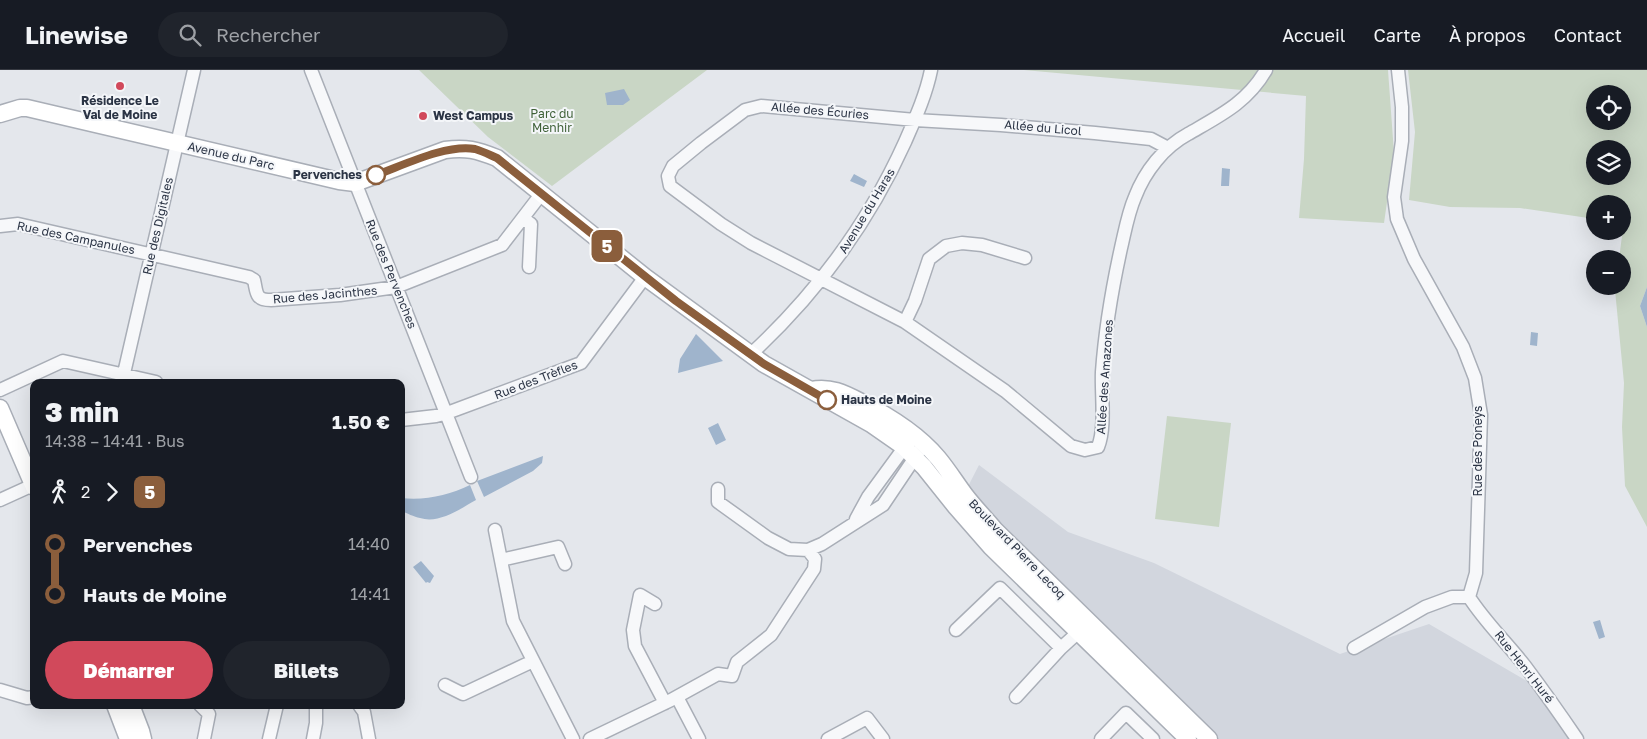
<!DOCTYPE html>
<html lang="fr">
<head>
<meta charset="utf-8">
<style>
	body { margin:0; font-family:"Golos Text",sans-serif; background:#20242c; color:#f1f3f6; height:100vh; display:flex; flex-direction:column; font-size:19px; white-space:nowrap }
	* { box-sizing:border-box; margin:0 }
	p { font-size:16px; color:#9ea1a6 }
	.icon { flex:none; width:28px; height:28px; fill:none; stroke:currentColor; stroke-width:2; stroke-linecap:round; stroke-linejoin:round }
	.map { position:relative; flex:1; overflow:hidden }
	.sheet { position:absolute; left:30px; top:309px; width:375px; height:330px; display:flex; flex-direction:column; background:#171b24; border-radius:10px; box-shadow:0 5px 20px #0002 }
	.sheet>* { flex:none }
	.badge { padding:0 10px; border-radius:8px; font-size:18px; line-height:32px }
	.tools { position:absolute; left:1586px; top:15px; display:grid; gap:10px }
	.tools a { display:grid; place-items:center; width:45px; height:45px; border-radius:50%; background:#171b24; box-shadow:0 5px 20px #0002; font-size:25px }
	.map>.badge { position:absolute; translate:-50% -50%; box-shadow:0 0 0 2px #fff }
	.legs { display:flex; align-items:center; gap:8px; height:55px; padding:0 15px; font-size:16px }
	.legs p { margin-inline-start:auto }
	.overview { display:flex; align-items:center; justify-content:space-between; height:85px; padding:0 15px }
	h1 { font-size:28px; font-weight:800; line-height:38px }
	.button { display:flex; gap:10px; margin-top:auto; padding:10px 15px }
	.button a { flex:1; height:58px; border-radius:30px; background:#d1495b; color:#fff; font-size:20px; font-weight:800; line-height:58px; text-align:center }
	.button a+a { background:#20242c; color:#f1f3f6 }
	ul { padding:0 15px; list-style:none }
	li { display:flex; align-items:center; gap:18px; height:50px; font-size:19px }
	li i { display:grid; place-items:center; width:8px; height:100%; margin:0 6px; background:currentColor }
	li i::after { content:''; width:12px; height:12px; margin:-6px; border:4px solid; border-radius:50%; background:#171b24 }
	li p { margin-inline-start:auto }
	li:first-child i { background:linear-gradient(#0000 50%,currentColor 0) }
	li:last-child i { background:linear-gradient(currentColor 50%,#0000 0) }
	header { display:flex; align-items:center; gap:30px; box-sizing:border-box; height:70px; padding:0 25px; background:#171b24; border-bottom:1px solid #363941 }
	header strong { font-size:24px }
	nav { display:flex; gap:28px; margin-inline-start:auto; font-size:18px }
	.search { width:350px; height:45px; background:#20242c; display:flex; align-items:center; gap:12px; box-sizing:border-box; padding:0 18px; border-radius:28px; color:#9ea1a6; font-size:19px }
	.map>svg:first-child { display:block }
</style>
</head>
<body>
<header>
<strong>Linewise</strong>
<div class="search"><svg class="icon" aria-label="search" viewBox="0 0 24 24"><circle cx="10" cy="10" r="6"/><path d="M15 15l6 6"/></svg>Rechercher</div>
<nav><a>Accueil</a><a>Carte</a><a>À propos</a><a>Contact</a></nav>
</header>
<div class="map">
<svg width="1647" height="669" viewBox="0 0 1647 669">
	<rect width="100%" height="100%" fill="#e4e7ec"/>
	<path fill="#d2d6de" d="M979 395 1068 462 1154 493 1340 584 1429 554 1551 625 1575 669H1199L959 434Z"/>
	<path fill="#c9d6c5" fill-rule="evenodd" d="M419 0H707L552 116 488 67Z
		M1024 0H1388L1394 83 1384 153 1299 148 1304 89 1306 26Z
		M1408 0H1647V217L1640 236 1647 257V457L1625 416 1622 357 1624 313 1615 220 1616 216H1622V189H1619L1622 166 1626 154H1623L1622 134H1595V149L1520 138 1450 137 1409 130 1415 62ZM1595 24H1622V51H1595ZM1595 79H1622V106H1595Z
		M1167 346 1231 353 1219 457 1155 449Z"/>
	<path fill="#9fb4cc" d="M624 19 630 30 623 35H607L605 23Z
		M1222 98 1230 99 1229 116H1221Z
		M854 104 867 111 864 117 850 111Z
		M1647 217V257L1640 236Z
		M1531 262 1538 263 1537 276 1530 275Z
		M696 264 723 291 678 303 680 289Z
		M718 353 726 370 716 375 708 358Z
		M543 386 542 393 533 401 484 427 477 411Z
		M470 415 476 430C460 439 439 454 420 448 414 447 407 443 401 441V428C425 431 449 425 470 415Z
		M421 491 434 506 430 513 427 512 426 513 413 497Z
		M1600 550 1605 567 1599 569 1593 552Z"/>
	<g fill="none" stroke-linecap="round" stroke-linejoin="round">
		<g stroke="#a9aeb7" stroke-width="15">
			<path id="street" d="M311 0 471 407
				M1398 0 1402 37V71L1394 127 1397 149 1414 189 1463 277 1475 308 1481 345 1476 503 1469 527
				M1168 78 1151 69 1095 63 1001 55 915 50 761 36 745 40 701 73 673 96 668 106 670 116 721 154 751 173 905 252 1005 321 1071 376 1085 380 1098 377C1106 357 1101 324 1102 302 1105 260 1112 219 1121 178 1125 161 1128 143 1135 127 1145 101 1164 77 1188 64 1219 46 1247 33 1266 0
				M523 148 531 154 529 197
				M0 156 18 154 249 207 254 210C257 223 255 230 271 230L340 225 396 217 502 175 542 123
				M905 252 915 231 929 189 946 176 962 173 982 175 1025 188
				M751 284C817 223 868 154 905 72 915 49 926 25 931 0
				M122 312 194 0
				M0 320 63 291 156 312
				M401 350 436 346 447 343 581 293 645 207
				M718 419V432L768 468 789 479 808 480 822 474 883 435 924 374
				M0 430 33 415
				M856 449 868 427 909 371
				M495 460 513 551 573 669
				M501 490 558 477 565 494
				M1469 527C1485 552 1507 573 1525 596 1543 620 1560 644 1577 669
				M655 534 640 525 633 560 635 576 665 633
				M956 560 1000 518 1061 578
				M1354 578 1425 537 1452 527H1469
				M445 615 463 624 533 591
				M0 620 27 628 34 627
				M677 627 699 669
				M1016 627 1061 578 1084 557
				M200 635 209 644 204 669
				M359 635 364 642 369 669
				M269 669 277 635
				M313 669 316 653V636
				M590 669 671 630 718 604 732 606 737 592 771 565 814 499 815 489 808 480
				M828 669 867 648 883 669
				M1101 669 1126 643 1153 669"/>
		</g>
		<g stroke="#a9aeb7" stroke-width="19">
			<path id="secondary" d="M0 44 20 38H27L339 111 355 113 445 80C466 77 477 80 497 88L645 207 764 294 871 354 904 377 924 397 956 437 991 477 1188 669
				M811 320C830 316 844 323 861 332 889 346 917 363 938 388 948 400 956 413 965 425 974 437 985 448 995 460L1209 669
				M0 338 34 417
				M115 635 128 669
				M131 635 141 661 143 669"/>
		</g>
		<use href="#street" stroke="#f7f8fa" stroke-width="12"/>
		<use href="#secondary" stroke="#fff" stroke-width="16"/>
	</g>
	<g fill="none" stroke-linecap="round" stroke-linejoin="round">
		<g stroke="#fff" stroke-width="11">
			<path id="line-1" d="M376 105C404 95 446 74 475 79 482 81 490 85 497 88L676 231 764 294 827 330"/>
		</g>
		<use href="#line-1" stroke="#8b5e3c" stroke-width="8"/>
	</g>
	<g fill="#d1495b" stroke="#f4f6f9" stroke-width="2">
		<circle cx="120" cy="16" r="5"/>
		<circle cx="423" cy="46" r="5"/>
	</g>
	<g fill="#fff" stroke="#8b5e3c" stroke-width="2.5">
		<circle cx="376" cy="105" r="9"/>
		<circle cx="827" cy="330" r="9"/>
	</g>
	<g text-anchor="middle" stroke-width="4" stroke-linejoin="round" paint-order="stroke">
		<g font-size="12" font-weight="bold" fill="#2b3445" stroke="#f4f6f9">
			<text x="120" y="35">Résidence Le<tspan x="120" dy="14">Val de Moine</tspan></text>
			<text x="433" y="50" text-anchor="start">West Campus</text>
		</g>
		<g font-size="12" fill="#2b3445" stroke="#f4f6f9">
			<text transform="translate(820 41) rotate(5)" y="4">Allée des Écuries</text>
			<text transform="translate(1043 58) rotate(5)" y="4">Allée du Licol</text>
			<text transform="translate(231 86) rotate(13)" y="4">Avenue du Parc</text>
			<text transform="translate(867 141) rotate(-59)" y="4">Avenue du Haras</text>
			<text transform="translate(158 156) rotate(-77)" y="4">Rue des Digitales</text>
			<text transform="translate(76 168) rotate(12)" y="4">Rue des Campanules</text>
			<text transform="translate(391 204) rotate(68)" y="4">Rue des Pervenches</text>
			<text transform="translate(325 225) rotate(-5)" y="4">Rue des Jacinthes</text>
			<text transform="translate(1105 307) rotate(-86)" y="4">Allée des Amazones</text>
			<text transform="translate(536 310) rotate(-21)" y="4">Rue des Trèfles</text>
			<text transform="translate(1478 381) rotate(-90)" y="4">Rue des Poneys</text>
			<text transform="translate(1017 479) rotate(46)" y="4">Boulevard Pierre Lecoq</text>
			<text transform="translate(1524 597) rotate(52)" y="4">Rue Henri Huré</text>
		</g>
		<g font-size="12" fill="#3f6138" stroke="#f4f6f9">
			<text x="552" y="48">Parc du<tspan x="552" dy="14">Menhir</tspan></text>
		</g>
		<g font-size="12" font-weight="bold" fill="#2b3445" stroke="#f4f6f9" text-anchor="end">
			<text x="362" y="109">Pervenches</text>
			<text x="841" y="334" text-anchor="start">Hauts de Moine</text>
		</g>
	</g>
</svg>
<div class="tools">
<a><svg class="icon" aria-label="locate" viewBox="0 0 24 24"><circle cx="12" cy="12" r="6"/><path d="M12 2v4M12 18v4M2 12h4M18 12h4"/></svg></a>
<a><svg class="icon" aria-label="layers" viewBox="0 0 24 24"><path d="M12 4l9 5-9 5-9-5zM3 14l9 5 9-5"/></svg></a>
<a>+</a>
<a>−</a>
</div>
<b class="badge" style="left:607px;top:176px;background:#8b5e3c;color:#fff">5</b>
<section class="sheet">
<div class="overview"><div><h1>3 min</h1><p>14:38 – 14:41 · Bus</p></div><b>1.50 €</b></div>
<div class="legs"><svg class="icon" aria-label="walk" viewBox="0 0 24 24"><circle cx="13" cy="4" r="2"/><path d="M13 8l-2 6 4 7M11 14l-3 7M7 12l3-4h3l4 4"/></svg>2<svg class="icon" aria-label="forward" viewBox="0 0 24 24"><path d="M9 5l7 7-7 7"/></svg><b class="badge" style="background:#8b5e3c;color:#fff">5</b></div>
<ul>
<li><i style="color:#8b5e3c"></i><b>Pervenches</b><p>14:40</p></li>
<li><i style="color:#8b5e3c"></i><b>Hauts de Moine</b><p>14:41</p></li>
</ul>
<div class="button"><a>Démarrer</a><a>Billets</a></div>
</section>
</div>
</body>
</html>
